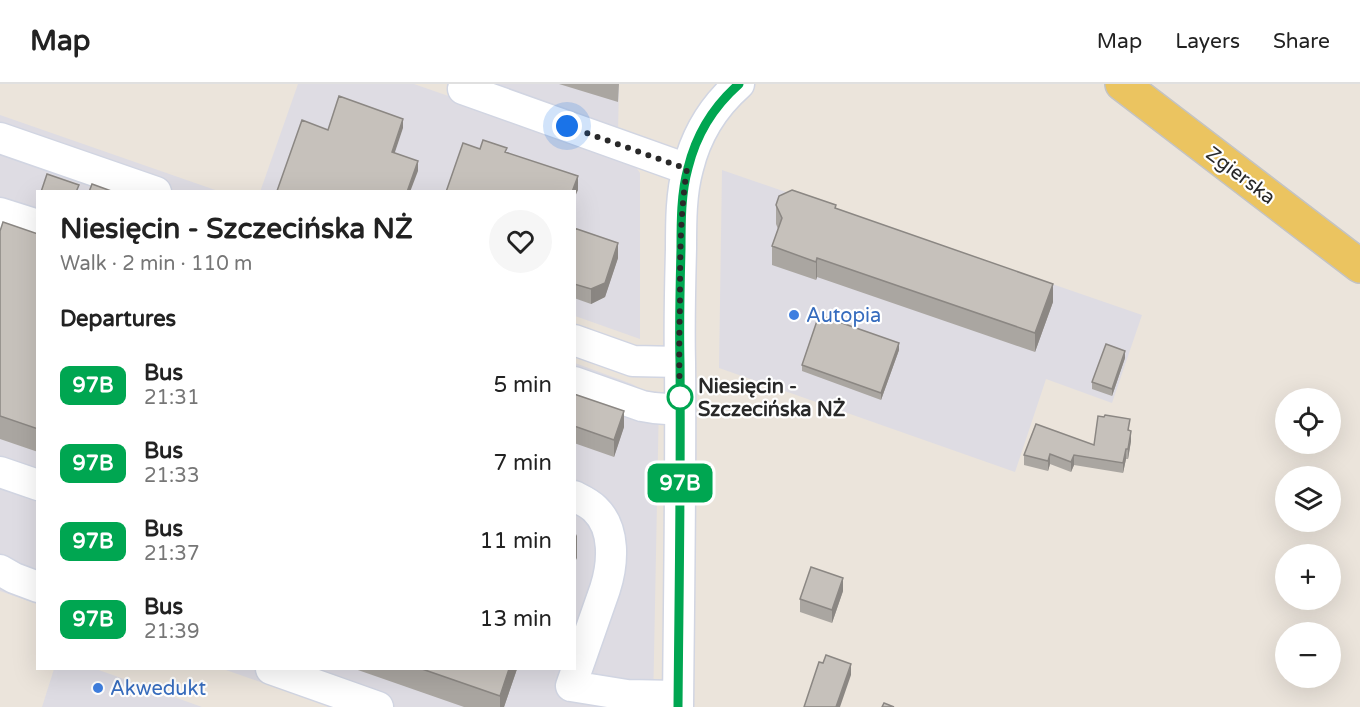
<!DOCTYPE html>
<html lang="en">
<head>
<meta charset="utf-8">
<style>
	body { margin:0; font-family:"Varela Round",sans-serif; background:#f6f6f6; color:#222; height:100vh; display:flex; flex-direction:column; font-size:22px; white-space:nowrap }
	* { box-sizing:border-box; margin:0 }
	p { font-size:20px; color:#767676 }
	.icon { flex:none; width:33px; height:33px; fill:none; stroke:currentColor; stroke-width:2; stroke-linecap:round; stroke-linejoin:round }
	.map { position:relative; flex:1; overflow:hidden }
	.details { position:absolute; left:36px; top:106px; width:540px; height:480px; display:flex; flex-direction:column; background:#fff; border-radius:0px; box-shadow:0 6px 24px #0002 }
	.details>* { flex:none }
	.badge { padding:0 12px; border-radius:9px; font-size:21px; line-height:39px }
	.tools { position:absolute; left:1275px; top:304px; display:grid; gap:12px }
	.tools a { display:grid; place-items:center; width:66px; height:66px; border-radius:50%; background:#fff; box-shadow:0 6px 24px #0002; font-size:30px }
	.you { position:absolute; width:30px; height:30px; margin:-15px; border:4px solid #fff; border-radius:50%; background:#1a73e8; box-shadow:0 0 0 9px #1a73e833 }
	.map>.badge { position:absolute; translate:-50% -50%; box-shadow:0 0 0 3px #fff }
	h2 { padding:0 24px; font-size:22px; line-height:54px }
	.round { display:grid; place-items:center; flex:none; width:63px; height:63px; border-radius:32px; background:#f6f6f6 }
	.headline { display:flex; align-items:center; justify-content:space-between; height:102px; padding:0 24px }
	h1 { font-size:28px; font-weight:700; line-height:45px }
	ul { padding:0; list-style:none }
	li { display:flex; align-items:center; gap:18px; height:78px; padding:0 24px }
	li div { flex:1 }
	li b { display:block; font-size:22px }
	li em { font-style:normal }
	li .badge { min-width:66px; font-weight:700; text-align:center }
	header { display:flex; align-items:center; gap:36px; box-sizing:border-box; height:84px; padding:0 30px; background:#fff; border-bottom:2px solid #e0e0e0 }
	header strong { font-size:28px }
	nav { display:flex; gap:33px; margin-inline-start:auto; font-size:21px }
	.map>svg:first-child { display:block }
</style>
</head>
<body>
<header>
<strong>Map</strong>
<nav><a>Map</a><a>Layers</a><a>Share</a></nav>
</header>
<div class="map">
<svg width="1360" height="623" viewBox="0 0 1360 623">
	<rect width="100%" height="100%" fill="#ebe4db"/>
	<path fill="#dedce3" d="M298 0H414L631 76 640 89V255L575 232 574 108H260Z
		M476 0H619L618 50Z
		M0 31 221 108H38L37 520 0 507Z
		M722 86 1142 231 1112 319 1046 295 1015 388 719 284Z
		M575 279 632 300 659 315 653 623H332L223 585H574Z
		M54 585H96L202 623H42Z"/>
	<g fill="none" stroke-linecap="round" stroke-linejoin="round">
		<g stroke="#d1d5e2" stroke-width="33">
			<path id="minor" d="M463 5 687 85
				M0 54 156 108
				M0 129 38 141
				M574 256 633 277 680 278
				M574 298 642 322 654 324 680 326
				M0 388 38 401
				M574 412C582 416 589 419 595 425 616 445 613 480 605 505L571 602 627 611 678 612
				M0 486 14 494 38 503
				M271 585 378 623
				M678 623C679 508 681 393 680 278 679 240 680 203 681 165 681 138 681 109 688 84 696 51 714 22 739 0"/>
		</g>
		<g stroke="#c3c3c3" stroke-width="36">
			<path id="major" d="M1122 0 1360 182"/>
		</g>
		<use href="#minor" stroke="#fff" stroke-width="30"/>
		<use href="#major" stroke="#ebc460" stroke-width="33"/>
	</g>
	<path fill="#aaa6a1" d="M559 0H619L618 18Z
		M776 121 836 124 1053 218 1035 268 817 193 816 196 772 181V162L778 145 776 140Z
		M574 144 618 174 605 213 591 220 574 214Z
		M0 147 38 150V368L0 355Z
		M899 266 881 316 802 287V281Z
		M1125 274 1112 312 1092 305V298Z
		M574 310 624 343 614 373 574 359Z
		M1130 347 1131 357 1128 375H1126L1123 389 1074 381 1071 388 1050 380 1048 387 1024 381V371L1094 361Z
		M843 507 832 539 800 528V515Z
		M355 585H517L504 623H464Z"/>
	<path fill="#8b8783" d="M403 35V44L392 77V68Z
		M418 77V87L410 108H407Z
		M578 92V106L574 115V108H572Z
		M618 159V174L605 213 591 220V205Z
		M817 174V193L816 196V178Z
		M1053 200V218L1035 268V249Z
		M899 259V266L881 316V309Z
		M1125 267V274L1112 312V305Z
		M624 327V343L614 373V356Z
		M1131 347V357L1128 375V365Z
		M1126 365V375L1123 389V379Z
		M1050 370V380L1048 387V377Z
		M1074 371V381L1071 388V378Z
		M577 450V474L574 480V456Z
		M843 494V507L832 539V526Z
		M851 580V591L840 623H836Z
		M509 585H517L504 623H500V612Z"/>
	<path fill="#c6c1bb" stroke="#8b8783" stroke-width="1.5" d="M339 12 403 35 392 68 418 77 407 108H280L277 107 302 36 328 46Z
		M483 56 507 64 505 68 578 92 572 108H446L463 59 480 65Z
		M47 90 79 101 76 108H41Z
		M92 100 114 108H89Z
		M792 106 836 121 835 124 1053 200 1035 249 817 174 816 178 772 162 782 134 776 121 779 112Z
		M3 138 38 150V345L0 332V147Z
		M574 144 618 159 605 199 591 205 574 200Z
		M819 231 899 259 881 309 802 281Z
		M1106 260 1125 267 1112 305 1092 298Z
		M574 310 624 327 614 356 574 342Z
		M1105 331 1130 335 1128 346 1131 347 1128 365H1126L1123 379 1074 371 1071 378 1050 370 1048 377 1024 371 1036 340 1094 361 1098 332 1104 333Z
		M811 483 843 494 832 526 800 515Z
		M826 571 851 580 836 623H804L819 578 823 579Z
		M422 585H509L500 612Z
		M884 619 894 623H882Z"/>
	<g fill="none" stroke-linecap="round" stroke-linejoin="round">
		<g stroke="#fff" stroke-width="14">
			<path id="line" d="M678 623C679 508 681 393 680 278 679 240 680 203 681 165 681 138 681 109 688 84 696 51 714 22 739 0"/>
		</g>
		<use href="#line" stroke="#00a651" stroke-width="9"/>
		<path stroke="#292929" stroke-width="6" stroke-dasharray="0 10.8" d="M567 42 687 85C680 130 680 176 680 222 679 252 679 284 680 313"/>
	</g>
	<g fill="#3f7fe0" stroke="#fff" stroke-width="2">
		<circle cx="794" cy="231" r="6"/>
		<circle cx="98" cy="604" r="6"/>
	</g>
	<circle fill="#fff" stroke="#00a651" stroke-width="3" cx="680" cy="313" r="12"/>
	<g text-anchor="middle" stroke-width="4.5" stroke-linejoin="round" paint-order="stroke">
		<g font-size="20" fill="#292929" stroke="#fff">
			<text transform="translate(1241 91) rotate(37)" y="7">Zgierska</text>
		</g>
		<g font-size="20" fill="#366cbe" stroke="#fff" text-anchor="start">
			<text x="806" y="238">Autopia</text>
			<text x="110" y="611">Akwedukt</text>
		</g>
		<g font-size="20" font-weight="bold" fill="#292929" stroke="#fff" text-anchor="start">
			<text x="698" y="309">Niesięcin -<tspan x="698" dy="23">Szczecińska NŻ</tspan></text>
		</g>
	</g>
</svg>
<div class="tools">
<a><svg class="icon" aria-label="locate" viewBox="0 0 24 24"><circle cx="12" cy="12" r="6"/><path d="M12 2v4M12 18v4M2 12h4M18 12h4"/></svg></a>
<a><svg class="icon" aria-label="layers" viewBox="0 0 24 24"><path d="M12 4l9 5-9 5-9-5zM3 14l9 5 9-5"/></svg></a>
<a>+</a>
<a>−</a>
</div>
<div class="you" style="left:567px;top:42px"></div>
<b class="badge" style="left:680px;top:399px;background:#00a651;color:#fff">97B</b>
<section class="details">
<div class="headline"><div><h1>Niesięcin - Szczecińska NŻ</h1><p>Walk · 2 min · 110 m</p></div><a class="round"><svg class="icon" aria-label="heart" viewBox="0 0 24 24"><path d="M12 20l-8-8c-3-5 5-10 8-4 3-6 11-1 8 4z"/></svg></a></div>
<h2>Departures</h2>
<ul>
<li><span class="badge" style="background:#00a651;color:#fff">97B</span><div><b>Bus</b><p>21:31</p></div><em>5 min</em></li>
<li><span class="badge" style="background:#00a651;color:#fff">97B</span><div><b>Bus</b><p>21:33</p></div><em>7 min</em></li>
<li><span class="badge" style="background:#00a651;color:#fff">97B</span><div><b>Bus</b><p>21:37</p></div><em>11 min</em></li>
<li><span class="badge" style="background:#00a651;color:#fff">97B</span><div><b>Bus</b><p>21:39</p></div><em>13 min</em></li>
</ul>
</section>
</div>
</body>
</html>
